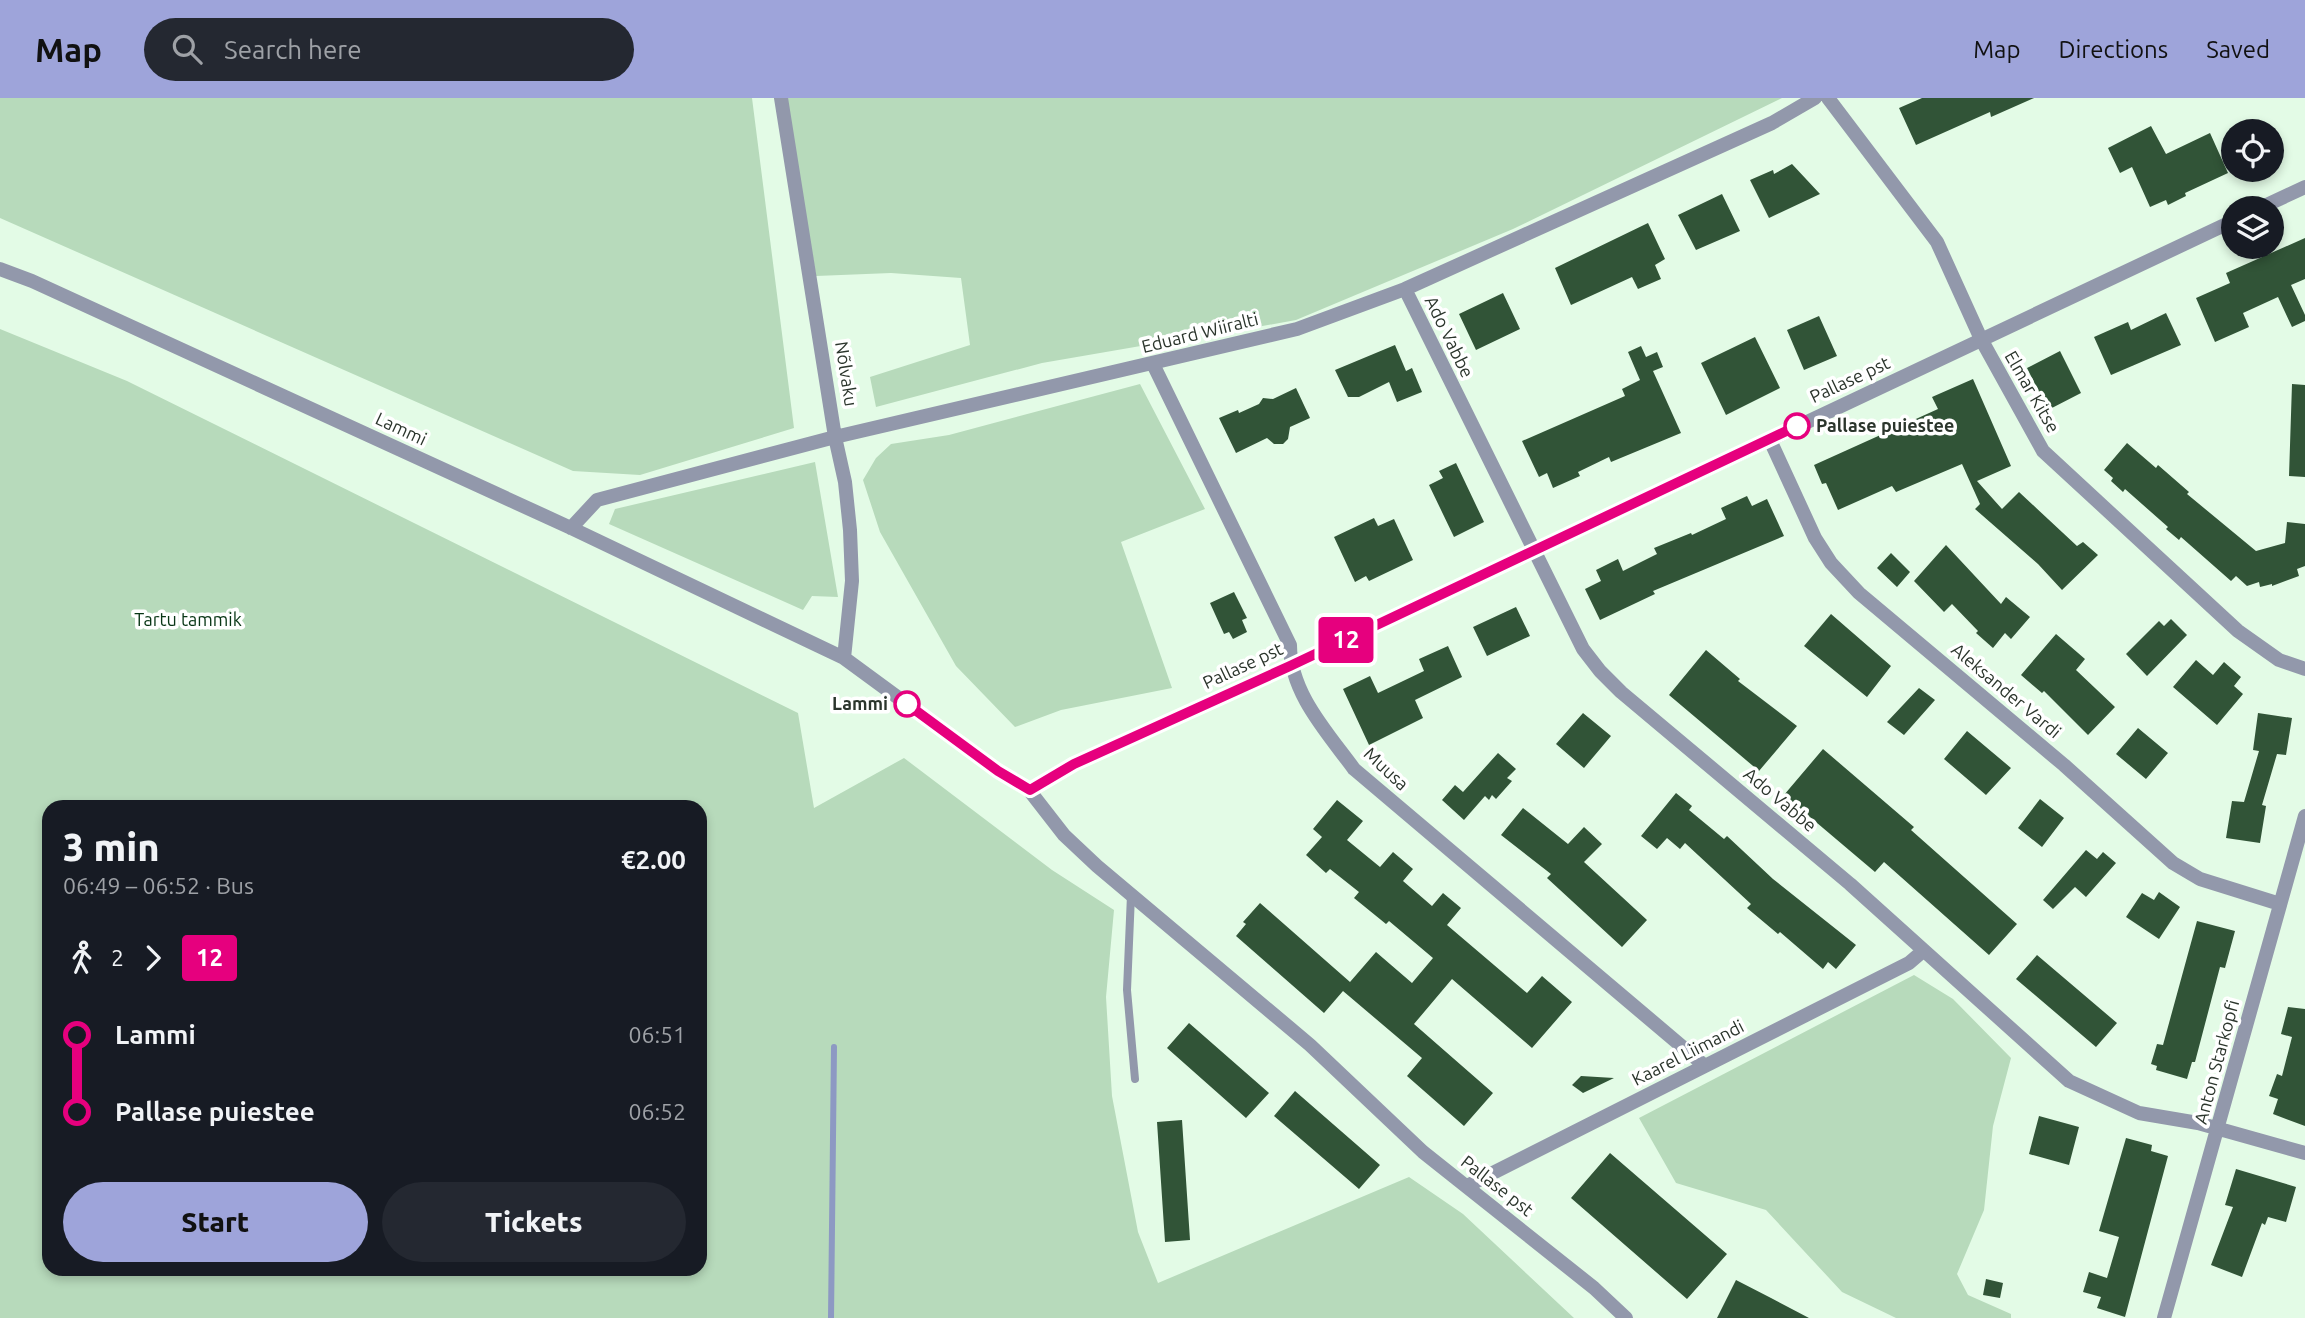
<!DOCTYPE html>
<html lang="en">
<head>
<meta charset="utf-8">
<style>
	body { margin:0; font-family:Ubuntu,sans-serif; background:#242831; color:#f1f3f6; height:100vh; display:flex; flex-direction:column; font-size:26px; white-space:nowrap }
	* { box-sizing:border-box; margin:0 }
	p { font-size:23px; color:#9ea1a6 }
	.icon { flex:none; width:38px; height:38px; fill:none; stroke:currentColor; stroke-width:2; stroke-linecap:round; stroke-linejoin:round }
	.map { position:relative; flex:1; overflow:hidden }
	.side { position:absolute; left:42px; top:702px; width:665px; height:476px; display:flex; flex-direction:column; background:#171b24; border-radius:21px; box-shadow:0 4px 10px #0003 }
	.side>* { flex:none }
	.badge { padding:0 14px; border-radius:5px; font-size:24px; line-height:46px }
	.fabs { position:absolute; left:2221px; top:21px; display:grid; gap:14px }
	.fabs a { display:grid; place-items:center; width:63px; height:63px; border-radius:50%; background:#171b24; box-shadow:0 4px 10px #0003; font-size:35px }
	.map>.badge { position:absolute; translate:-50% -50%; box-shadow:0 0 0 4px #fff }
	.legs { display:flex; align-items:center; gap:10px; height:77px; padding:0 21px; font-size:23px }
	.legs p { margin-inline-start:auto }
	.headline { display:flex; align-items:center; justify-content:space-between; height:119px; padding:0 21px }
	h1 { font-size:38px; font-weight:800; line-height:52px }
	.primary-button { display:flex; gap:14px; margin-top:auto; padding:14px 21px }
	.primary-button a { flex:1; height:80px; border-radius:42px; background:#9ea4da; color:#111; font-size:28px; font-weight:800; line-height:80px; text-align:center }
	.primary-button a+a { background:#242831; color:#f1f3f6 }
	ul { padding:0 21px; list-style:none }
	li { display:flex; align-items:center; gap:24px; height:77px; font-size:26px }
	li i { display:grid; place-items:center; width:10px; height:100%; margin:0 9px; background:currentColor }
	li i::after { content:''; width:18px; height:18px; margin:-9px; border:5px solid; border-radius:50%; background:#171b24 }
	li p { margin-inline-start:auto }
	li:first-child i { background:linear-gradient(#0000 50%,currentColor 0) }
	li:last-child i { background:linear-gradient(currentColor 50%,#0000 0) }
	header { display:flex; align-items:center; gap:42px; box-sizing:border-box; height:98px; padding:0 35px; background:#9ea4da; color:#111 }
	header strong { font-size:33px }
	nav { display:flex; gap:38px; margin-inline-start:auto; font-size:24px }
	.search { width:490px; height:63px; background:#242831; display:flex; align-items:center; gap:18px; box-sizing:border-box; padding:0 24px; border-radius:38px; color:#9ea1a6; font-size:26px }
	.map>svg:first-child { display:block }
</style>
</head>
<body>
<header>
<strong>Map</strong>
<div class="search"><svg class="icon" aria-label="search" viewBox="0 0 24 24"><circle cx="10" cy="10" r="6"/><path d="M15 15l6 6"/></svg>Search here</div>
<nav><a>Map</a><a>Directions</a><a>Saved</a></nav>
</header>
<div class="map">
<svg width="2305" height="1220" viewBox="0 0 2305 1220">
	<rect width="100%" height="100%" fill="#e3fbe6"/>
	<path fill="#b7dabb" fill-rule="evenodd" d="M0 0H752L794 330 640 377 573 373 0 120Z
		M786 0H1782L1513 131 1296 222 1224 235 1188 236 1158 245 1042 265 876 309 870 279 970 247 961 180 891 175 816 178Z
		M0 231 127 283 798 615 814 710 904 660 1052 772 1114 812 1106 899 1112 998 1138 1134 1158 1185 1409 1079 1463 1116 1574 1220H0ZM49 709H700V1171H49Z
		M1140 286 1205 411 1121 444 1172 590 1061 612 1015 629 956 568 880 434 863 382 876 360 891 346 949 337Z
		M815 364 838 499 812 498 803 512 609 426 615 411Z
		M1914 877 1953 901 2011 960 1993 1028 1984 1112 1957 1176 1968 1197 2011 1216V1220H1896L1842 1194 1766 1112 1676 1085 1639 1020Z"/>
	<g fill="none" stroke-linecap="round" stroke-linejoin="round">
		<path stroke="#8d99c3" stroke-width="6" d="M831 1220 834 949"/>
	</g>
	<path fill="#315437" d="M1922 0H2034L1991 19 1990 14 1916 47 1899 10Z
		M2151 28 2166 56 2210 35 2228 75 2185 95 2186 98 2168 107 2166 102 2150 109 2132 69 2120 75 2108 50Z
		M1792 66 1820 96 1769 120 1750 82 1773 72 1774 76Z
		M1722 96 1740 133 1696 152 1678 117Z
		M1648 125 1665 161 1655 167 1661 181 1638 191 1632 179 1571 207 1555 170Z
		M2305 140V181L2291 187 2305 217V223L2292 229 2278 199 2243 215 2249 229 2215 244 2196 200 2230 185 2226 175Z
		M1503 195 1520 231 1476 252 1459 216Z
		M2166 215 2181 247 2111 277 2094 239 2128 224 2131 232Z
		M1819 218 1837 258 1804 272 1787 232Z
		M1755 239 1780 290 1726 317 1701 265Z
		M1395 247 1406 273 1412 270 1422 294 1397 304 1389 284 1359 299H1348L1335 272Z
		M1641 248 1646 259 1657 254 1663 269 1653 273 1681 335 1611 364 1609 359 1578 374 1580 378 1553 390 1547 375 1539 379 1522 343 1625 298 1622 291 1640 282 1628 254Z
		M2060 253 2081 295 2048 312 2027 270Z
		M1973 281 2011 368 1977 383 2002 411 2019 394 2077 448 2083 444 2098 457 2062 492 2038 466 1975 411 1980 406 1962 366 1896 394 1892 388 1838 412 1826 385 1822 386 1814 367 1938 311 1932 299Z
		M2292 286 2305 287V379L2289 378Z
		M1296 290 1310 320 1290 329 1288 341 1283 346H1274L1267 340 1236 355 1219 320 1238 312 1239 315 1259 306 1263 300 1273 301Z
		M2127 345 2156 370 2158 367 2189 394 2187 396 2256 453 2285 445 2287 424 2305 426V468L2297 471 2299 478 2272 488V486L2260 489 2259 484 2247 488 2236 478 2231 483 2181 439 2179 442 2166 431 2168 429 2125 391 2123 394 2111 383 2113 380 2104 372Z
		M1456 365 1484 424 1454 439 1429 387 1443 380 1439 373Z
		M1747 398 1752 408 1767 401 1784 438 1653 493 1655 496 1600 522 1585 491 1601 483 1596 472 1618 461 1623 473 1657 456 1654 450 1691 435 1692 437 1726 421 1721 410Z
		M1374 420 1378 428 1394 421 1413 462 1369 483 1366 478 1355 484 1334 439Z
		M1946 447 2001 506 2006 499 2030 519 2011 541 2005 535 1993 550 1976 535 1978 533 1952 506 1944 514 1914 483Z
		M1891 455 1910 474 1897 489 1877 470Z
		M1234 494 1247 520 1242 522 1247 534 1233 541 1229 534 1224 536 1210 505Z
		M1516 509 1530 538 1487 558 1473 529Z
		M1831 516 1891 568 1867 599 1804 548Z
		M2171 521 2187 537 2147 578 2126 556 2159 523 2164 528Z
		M2056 536 2085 561 2076 572 2115 609 2088 637 2044 593 2042 595 2021 577Z
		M1448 548 1462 579 1415 602 1423 620 1369 647 1343 591 1370 578 1378 595 1424 573 1419 561Z
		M1706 552 1740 581 1738 583 1797 628 1759 673 1669 597Z
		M2196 562 2213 577 2224 564 2241 579 2234 588 2243 596 2217 627 2173 589Z
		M1919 590 1935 602 1904 637 1887 624Z
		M1583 615 1611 638 1584 670 1556 646Z
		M2258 615 2292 620 2286 657 2277 656 2262 707 2266 708 2260 745 2226 740 2232 703 2244 704 2259 653 2253 652Z
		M2138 630 2168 655 2146 681 2116 656Z
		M1967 633 2011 670 1986 697 1944 661Z
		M1823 651 1914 729 1911 732 2017 826 1989 857 1884 764 1875 774 1784 697Z
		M1498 655 1516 671 1507 680 1512 683 1496 701 1492 697 1489 702 1485 698 1464 722 1442 702 1455 687 1463 694Z
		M1676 695 1692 708 1689 712 1724 741 1727 738 1773 781 1856 847 1836 871 1828 864 1823 871 1780 834 1778 836 1747 810 1751 806 1685 745 1680 751 1667 740 1657 751 1641 738Z
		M2040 701 2064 720 2042 749 2018 730Z
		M1337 702 1363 723 1347 742 1380 769 1393 754 1413 771 1403 783 1432 808 1443 795 1461 810 1447 827 1527 895 1542 878 1572 904 1532 950 1452 881 1414 926 1493 995 1464 1028 1407 978 1422 960 1343 893 1324 915 1236 838 1246 826 1243 824 1260 805 1350 884 1376 854 1412 885 1433 860 1389 823 1386 826 1354 800 1359 794 1330 771 1326 775 1306 757 1322 739 1313 731Z
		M1523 710 1568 746 1584 729 1602 746 1584 764 1647 822 1622 849 1547 780 1551 776 1501 737Z
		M2086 752 2097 761 2103 754 2116 765 2086 799 2075 789 2053 811 2043 802Z
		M2159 794 2180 809 2159 841 2126 819 2142 795 2154 802Z
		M2197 823 2235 833 2225 870 2220 869 2195 964H2192L2187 981 2156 972 2157 968 2151 966 2157 946 2163 947Z
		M2037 857 2117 925 2096 949 2016 881Z
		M2288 909 2305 911V1028L2273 1016 2278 1001 2269 998 2277 976 2282 978 2292 939 2281 936Z
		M1189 925 1269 995 1246 1020 1167 950Z
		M1581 978 1614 980 1583 995 1572 987Z
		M1295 993 1380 1067 1359 1091 1274 1018Z
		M2039 1018 2079 1029 2069 1067 2029 1056Z
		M1182 1022 1190 1142 1165 1144 1157 1024Z
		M2126 1040 2152 1047 2151 1053 2168 1058 2125 1219 2097 1210 2101 1199 2083 1194 2089 1174 2107 1180 2119 1139 2099 1133Z
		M1610 1055 1727 1156 1687 1201 1571 1100Z
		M2236 1071 2296 1089 2286 1124 2268 1119 2265 1127 2262 1125 2242 1179 2211 1167 2233 1109 2225 1107Z
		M1986 1181 2003 1185 2000 1200 1983 1197Z
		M1736 1182 1771 1200 1809 1220H1717Z"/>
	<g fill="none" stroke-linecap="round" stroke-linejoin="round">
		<path stroke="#9298ab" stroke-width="8" d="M1131 797 1127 892 1135 981"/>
		<path stroke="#9298ab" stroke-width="14" d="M781 0 835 339 845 384 850 432 852 483 844 560
			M1828 0 1937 144 1981 241 2043 353 2238 533 2279 562 2305 571
			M2260 110 2305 89
			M0 171 32 183 571 430 844 560 998 673 1029 692 1064 737 1097 768 1310 947 1423 1054 1594 1190 1626 1220
			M1405 191 1583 551 1600 573 1621 594 1850 786 2069 983 2139 1015 2198 1025 2305 1055
			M1153 266 1290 547C1290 595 1327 634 1354 671L1705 968
			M1770 342 1815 440 1831 465 1859 495 2064 667 2173 765 2200 781 2280 806
			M571 430 597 402 835 339 1297 231 1405 191 1772 25 1815 0
			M1029 692 1074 666 1290 568 2233 123
			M1467 1088 1909 865 1923 853
			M2164 1220 2305 718"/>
	</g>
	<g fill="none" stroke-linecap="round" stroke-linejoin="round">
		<g stroke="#fff" stroke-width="16">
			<path id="line-1" d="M907 606 998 673 1030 692 1074 666 1290 568 1797 328"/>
		</g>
		<use href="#line-1" stroke="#e6007e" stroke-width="10"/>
	</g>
	<g fill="#fff" stroke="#e6007e" stroke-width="3.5">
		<circle cx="1797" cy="328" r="12"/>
		<circle cx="907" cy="606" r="12"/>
	</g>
	<g text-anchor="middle" stroke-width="7" stroke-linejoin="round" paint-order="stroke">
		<g font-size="18" fill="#2b352c" stroke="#fff">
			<text transform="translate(1200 235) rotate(-14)" y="6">Eduard Wiiralti</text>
			<text transform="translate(1449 239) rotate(64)" y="6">Ado Vabbe</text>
			<text transform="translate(846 276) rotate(81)" y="6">Nõlvaku</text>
			<text transform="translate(1850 282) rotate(-25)" y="6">Pallase pst</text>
			<text transform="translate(2032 294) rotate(60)" y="6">Elmar Kitse</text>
			<text transform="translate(401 331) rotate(25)" y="6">Lammi</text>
			<text transform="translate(1243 568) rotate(-25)" y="6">Pallase pst</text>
			<text transform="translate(2006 593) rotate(40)" y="6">Aleksander Vardi</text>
			<text transform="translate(1386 671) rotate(43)" y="6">Muusa</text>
			<text transform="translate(1780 702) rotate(40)" y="6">Ado Vabbe</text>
			<text transform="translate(1688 955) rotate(-27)" y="6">Kaarel Liimandi</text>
			<text transform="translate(2217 964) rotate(-75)" y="6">Anton Starkopfi</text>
			<text transform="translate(1497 1088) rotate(38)" y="6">Pallase pst</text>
		</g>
		<g font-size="18" font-weight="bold" fill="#2b352c" stroke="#fff" text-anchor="start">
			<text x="1816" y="334">Pallase puiestee</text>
			<text x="888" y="612" text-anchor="end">Lammi</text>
		</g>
		<g font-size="18" fill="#083615" stroke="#fff">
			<text x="188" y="528">Tartu tammik</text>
		</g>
	</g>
</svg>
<div class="fabs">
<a><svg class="icon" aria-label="locate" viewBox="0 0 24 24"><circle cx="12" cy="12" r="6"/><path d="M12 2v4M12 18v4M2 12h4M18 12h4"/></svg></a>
<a><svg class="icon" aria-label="layers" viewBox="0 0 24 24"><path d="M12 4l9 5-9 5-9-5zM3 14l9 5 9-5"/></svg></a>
</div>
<b class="badge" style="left:1346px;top:542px;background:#e6007e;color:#fff">12</b>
<section class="side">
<div class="headline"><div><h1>3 min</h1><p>06:49 – 06:52 · Bus</p></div><b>€2.00</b></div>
<div class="legs"><svg class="icon" aria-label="walk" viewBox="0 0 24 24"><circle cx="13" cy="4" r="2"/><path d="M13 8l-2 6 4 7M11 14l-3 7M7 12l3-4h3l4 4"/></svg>2<svg class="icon" aria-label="forward" viewBox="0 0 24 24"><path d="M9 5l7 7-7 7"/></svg><b class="badge" style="background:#e6007e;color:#fff">12</b></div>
<ul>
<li><i style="color:#e6007e"></i><b>Lammi</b><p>06:51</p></li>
<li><i style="color:#e6007e"></i><b>Pallase puiestee</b><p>06:52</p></li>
</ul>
<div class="primary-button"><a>Start</a><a>Tickets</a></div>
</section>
</div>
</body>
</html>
